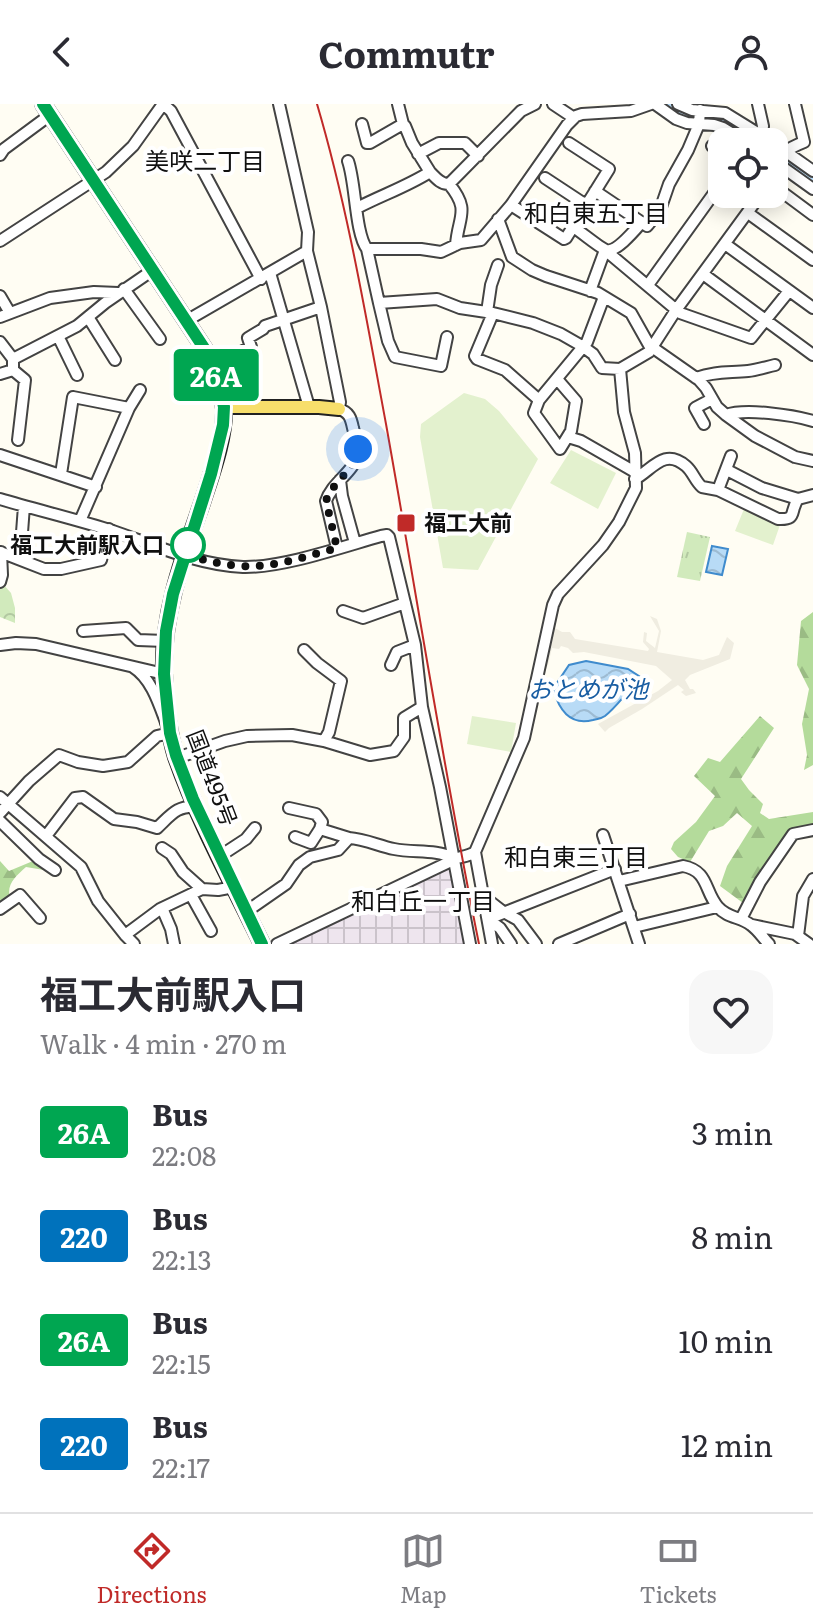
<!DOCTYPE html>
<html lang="en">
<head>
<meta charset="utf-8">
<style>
	body { margin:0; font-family:Literata,"Noto Sans JP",serif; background:#f7f7f7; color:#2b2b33; height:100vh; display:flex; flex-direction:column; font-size:30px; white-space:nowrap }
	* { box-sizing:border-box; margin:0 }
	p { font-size:26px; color:#7c7c81 }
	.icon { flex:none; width:44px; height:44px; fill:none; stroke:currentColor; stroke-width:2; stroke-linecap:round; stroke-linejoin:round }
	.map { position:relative; height:840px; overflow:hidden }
	.sheet { display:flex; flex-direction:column; background:#fff; flex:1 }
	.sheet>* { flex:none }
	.badge { padding:0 16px; border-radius:6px; font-size:28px; line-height:52px }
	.buttons { position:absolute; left:708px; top:24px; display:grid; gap:16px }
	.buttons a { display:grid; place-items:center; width:80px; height:80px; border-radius:16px; background:#fff; box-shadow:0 4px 20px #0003; font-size:40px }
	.you { position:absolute; width:40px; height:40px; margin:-20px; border:6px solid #fff; border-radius:50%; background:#1a73e8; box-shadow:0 0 0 12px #1a73e833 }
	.map>.badge { position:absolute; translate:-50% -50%; box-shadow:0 0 0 4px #fff }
	.round { display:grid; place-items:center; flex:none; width:84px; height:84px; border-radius:24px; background:#f7f7f7 }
	.overview { display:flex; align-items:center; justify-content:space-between; height:136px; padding:0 40px }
	h1 { font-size:38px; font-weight:700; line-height:60px }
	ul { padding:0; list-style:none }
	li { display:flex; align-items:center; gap:24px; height:104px; padding:0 40px }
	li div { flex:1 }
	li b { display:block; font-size:30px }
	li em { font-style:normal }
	li .badge { min-width:88px; font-weight:700; text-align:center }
	header { display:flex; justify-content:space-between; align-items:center; height:104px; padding:0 40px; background:#fff; font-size:36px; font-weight:700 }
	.tabs { display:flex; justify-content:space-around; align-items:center; height:112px; border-top:2px solid #e1e1e2; background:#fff; font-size:22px; color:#7c7c81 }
	.tabs a { display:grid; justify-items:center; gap:4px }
	.tabs .selected { color:#c02a28 }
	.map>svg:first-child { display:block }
</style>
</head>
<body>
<header><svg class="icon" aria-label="back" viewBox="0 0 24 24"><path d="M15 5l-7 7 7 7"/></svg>Commutr<svg class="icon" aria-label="person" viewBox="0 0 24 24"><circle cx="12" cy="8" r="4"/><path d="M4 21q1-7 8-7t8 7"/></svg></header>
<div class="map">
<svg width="813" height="840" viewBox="0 0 813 840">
	<defs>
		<pattern id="industrial-grid" width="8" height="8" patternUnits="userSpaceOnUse" patternTransform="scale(2)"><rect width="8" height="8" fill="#eee5ee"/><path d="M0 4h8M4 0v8" fill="none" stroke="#cbc3cb"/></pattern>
		<pattern id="grass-tufts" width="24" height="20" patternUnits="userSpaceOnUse" patternTransform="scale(2)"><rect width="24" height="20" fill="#d1eabc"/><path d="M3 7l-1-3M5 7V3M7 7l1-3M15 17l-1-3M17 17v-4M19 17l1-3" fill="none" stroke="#b2c8a1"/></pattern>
		<pattern id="forest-firs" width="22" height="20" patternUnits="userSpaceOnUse" patternTransform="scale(2)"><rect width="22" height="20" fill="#b4db9b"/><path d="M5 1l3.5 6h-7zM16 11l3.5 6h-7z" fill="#9abb84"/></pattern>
		<pattern id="park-crowns" width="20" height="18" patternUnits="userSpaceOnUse" patternTransform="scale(2)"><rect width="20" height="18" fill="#d1eabc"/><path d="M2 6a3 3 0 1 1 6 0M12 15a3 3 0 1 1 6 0" fill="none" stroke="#b2c8a1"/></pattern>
		<pattern id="water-waves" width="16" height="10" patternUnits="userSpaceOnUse" patternTransform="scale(2)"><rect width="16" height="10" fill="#b8dbf6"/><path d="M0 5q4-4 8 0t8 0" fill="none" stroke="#9dbbd2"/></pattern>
	</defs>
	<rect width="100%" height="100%" fill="#fffdf3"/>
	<path fill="url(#industrial-grid)" d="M449 764 466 840H287Z"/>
	<path fill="url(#grass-tufts)" d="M687 428 710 433 700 477 677 473Z"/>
	<path fill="url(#forest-firs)" d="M813 508V661L804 666 807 651 802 620 809 585 797 561 801 517Z
		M760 612 774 624 741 675 749 686 763 700 760 709 769 715 813 708V721L790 726 765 762 743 799 720 782 727 762 752 722 737 709 723 722 709 727 690 758 678 753 671 745 674 738 696 718 715 692 694 672 708 654 720 658Z
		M0 757 9 767 33 757 46 762 50 767 26 763C16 772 6 780 10 794L0 800Z"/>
	<path fill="url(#park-crowns)" d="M0 453 3 480 11 489 15 504V519L0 513Z"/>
	<path fill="#e3f1ce" d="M464 289 485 295 499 307 538 355 478 466 443 464 420 333 421 320Z
		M571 346 616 369 598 405 550 379Z
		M744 405 780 421 773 441 735 427Z
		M472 612 516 619 511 648 467 640Z"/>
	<path fill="#f0ede1" d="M561 495 555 524 562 528H570L575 535 648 547 649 545 643 538 644 528 647 529 646 537 655 544 659 527 650 512 657 515 661 527 657 548 703 556 719 551 727 533 734 539 730 555 690 571 685 576 690 585H693L696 589 686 592 681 588 684 586 678 581 642 605 609 624 605 628 598 620 658 587 672 576 656 562 584 548 573 549 568 544 561 542 559 545 552 544 548 561 543 569 534 609 536 613 532 609 556 502Z"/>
	<path fill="url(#water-waves)" stroke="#3f8bcd" stroke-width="2" d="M712 442 728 445 722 471 706 468Z
		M586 557 628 565 642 574V578C638 582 631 585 627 589 620 597 613 606 605 612 599 616 598 614 593 616 569 622 559 605 553 585L569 561Z"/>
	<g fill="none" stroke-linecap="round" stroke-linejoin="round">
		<path stroke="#b8dbf6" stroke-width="12" d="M666 0 683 12 724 17 758 38
			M774 49 813 77"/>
		<g stroke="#434343" stroke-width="14">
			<path id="minor" d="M163 0 171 7 261 175
				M279 0 308 128 307 147 321 203 340 298 339 305C349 308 351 314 353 324 355 332 359 341 358 349 354 369 332 378 326 397L337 444
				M398 0 403 20 405 22 412 39 430 68
				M553 0 574 14
				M655 0 676 15 687 19 714 21 723 24 746 38
				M678 0 692 6 725 9 772 38
				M758 0 763 22 762 31
				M362 20 367 39H370L403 20
				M712 42 722 47
				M782 45 813 67
				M418 50 439 39H465L478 52
				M0 51 4 45 50 11
				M348 57C356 80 355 129 367 145H421L441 148 460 139 481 136 511 101 567 21 576 12 582 10 631 7 651 0
				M774 57 813 85
				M774 65C779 49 789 44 804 38L795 0
				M545 74 586 101
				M449 80C471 107 458 112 456 141
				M774 82 813 111
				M595 87 647 122 660 106 669 80 688 46 699 20 700 6
				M511 101 564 135 566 134 609 65 569 39
				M357 104C382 91 406 83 430 68 435 73 441 81 449 80L521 7 535 0
				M748 109 813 156
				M498 115 512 153 532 166 546 172 598 189 631 209 649 241 699 276 706 284 717 303 726 311 755 332 795 353 813 357
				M573 123C580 127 600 144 606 146 616 149 635 126 642 118
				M0 137 106 68 133 42 163 0
				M725 140 813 204
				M367 145 379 199 437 195 460 204 493 209 533 219 561 230 582 242 593 250 602 264 620 265 649 248 676 206 761 90
				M270 169 309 303
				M703 170 813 251
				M648 181 722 78
				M124 185 160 235
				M590 187 605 146 680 209 751 234 789 187
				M0 192 10 209
				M379 199 388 237 395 253 441 262 447 233
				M487 208 491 181 498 161
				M493 209 475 252 477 255 505 266 539 296
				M0 213 50 194 94 188 118 189
				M88 213 115 256
				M186 217 307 147
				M58 232 77 271
				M0 238 13 255
				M213 262 251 243 248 234 263 225 265 222 321 203
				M13 266 25 276 18 336
				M0 270 13 266V255L77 222 105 199 153 166
				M696 274C715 267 730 269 748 267 757 266 766 263 775 261
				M557 275 576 297 571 327 560 345 534 309 539 296 587 238 604 193
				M726 311C745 304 793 311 813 317
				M704 320 695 304 712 295
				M568 333 581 337 635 368
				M0 351 96 383
				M727 366 762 384 798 395
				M61 370 73 293 129 304
				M635 375C652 366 664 343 686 362 693 368 695 377 702 383L718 386 778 415C798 416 789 408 798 395L813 391
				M340 376 342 392 355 439
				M718 386 731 352
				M0 395C37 406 75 415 113 427 154 441 198 461 243 463 282 464 342 443 381 432L387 431 389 433 415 541 422 603 440 683 470 840
				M80 417 129 304 140 286
				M0 448 44 465H61L101 456 109 425
				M20 455 24 402
				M0 478 2 471 1 448
				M343 507 363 514 405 499
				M83 527 126 524 138 536 165 537
				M0 541 16 539 36 540 164 570
				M304 546 317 559 341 577 329 628 324 637
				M391 561 397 548 415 541
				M177 654 225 637 247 632 292 631 324 637 370 651 394 647 404 633V614L422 603
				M0 693 81 763 98 797 125 831 134 840
				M289 704 316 710 322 718 320 725 349 734
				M0 709 29 677 59 651 78 658 103 662 128 658 157 632 170 629C161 607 154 576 133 563
				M0 717 39 755 55 766
				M603 731 639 840
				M46 732 75 694 83 693 114 715 137 718 157 724C171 711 177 701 197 703
				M295 733 311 739 320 725
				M162 744 171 750 183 768 202 785
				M475 748 492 840
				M220 752 246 735 255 724
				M619 777 683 762C709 767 704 787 718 803 727 814 741 813 751 821 758 826 763 834 769 840
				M191 791 211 827
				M484 793 502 807 518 816 536 840
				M162 804 171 825 174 840
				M0 805 20 791 40 814
				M247 807 286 780 299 761 310 753 338 746 349 734C365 735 379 742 394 745 414 749 436 745 453 754
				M488 815 615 765
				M488 815 500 824 511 840
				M741 815 760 778 793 730 813 726
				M752 821 795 830 809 840
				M634 823 717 803
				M125 831 160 805 202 785 218 786 234 783
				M798 832 803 792 813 775
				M277 840 447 759C456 752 466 754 475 748L524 634 553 501 558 490 603 441 619 418 636 384 635 349 624 308 620 265
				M559 840 630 810"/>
		</g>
		<g stroke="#212121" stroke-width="16">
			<path id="major" d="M224 303H319L339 305"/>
		</g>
		<g stroke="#212121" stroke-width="18">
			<path id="highway" d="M43 0 206 247C214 265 223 285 224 305 225 334 211 371 202 399 183 454 162 510 164 569 165 596 168 627 176 653 198 716 233 780 262 840"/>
		</g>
		<use href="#minor" stroke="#fff" stroke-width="10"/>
		<use href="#major" stroke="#f7de6b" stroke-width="12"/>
		<use href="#highway" stroke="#f3ab5d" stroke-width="14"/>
		<path stroke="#c02a28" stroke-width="2" d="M317 0C348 105 366 213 386 320 417 493 444 668 479 840"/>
	</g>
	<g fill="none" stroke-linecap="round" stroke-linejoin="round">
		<g stroke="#fff" stroke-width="18">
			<path id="line" d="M43 0 206 247 220 284 224 303 223 321 211 370 173 490 166 527 164 570 170 629 176 651 193 695 262 840"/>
		</g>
		<use href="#line" stroke="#00a651" stroke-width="12"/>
		<path stroke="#101010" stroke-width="8" stroke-dasharray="0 14.4" d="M188 441 185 451C204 456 222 461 242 462 274 464 307 452 337 444L326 397C333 376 355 368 358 345"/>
	</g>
	<rect fill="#c02a28" stroke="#fff" stroke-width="3" x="396" y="409" width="20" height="20" rx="4"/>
	<circle fill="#fff" stroke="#00a651" stroke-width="4" cx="188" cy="441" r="16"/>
	<g text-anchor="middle" stroke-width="8" stroke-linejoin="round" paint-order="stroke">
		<g font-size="22" font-weight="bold" fill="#101010" stroke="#fff" text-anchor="start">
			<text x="424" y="427">福工大前</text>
		</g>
		<g font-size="22" font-weight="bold" fill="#101010" stroke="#fff" text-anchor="end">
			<text x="164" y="449">福工大前駅入口</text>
		</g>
		<g font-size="22" fill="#101010" stroke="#fff">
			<text transform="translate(212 674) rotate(69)" y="8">国道495号</text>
		</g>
		<g font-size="24" fill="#101010" stroke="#fff">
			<text x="205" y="66">美咲二丁目</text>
			<text x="596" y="118">和白東五丁目</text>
			<text x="576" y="762">和白東三丁目</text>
			<text x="423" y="806">和白丘一丁目</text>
		</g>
		<g font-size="24" font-style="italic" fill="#185da2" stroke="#fff">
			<text x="588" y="594">おとめが池</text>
		</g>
	</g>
</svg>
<div class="buttons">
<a><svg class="icon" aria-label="locate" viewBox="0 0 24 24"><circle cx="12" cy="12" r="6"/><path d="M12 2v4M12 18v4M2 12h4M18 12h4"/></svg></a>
</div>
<div class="you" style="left:358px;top:345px"></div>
<b class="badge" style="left:216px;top:271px;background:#00a651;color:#fff">26A</b>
</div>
<section class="sheet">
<div class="overview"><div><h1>福工大前駅入口</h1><p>Walk · 4 min · 270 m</p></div><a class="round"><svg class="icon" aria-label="heart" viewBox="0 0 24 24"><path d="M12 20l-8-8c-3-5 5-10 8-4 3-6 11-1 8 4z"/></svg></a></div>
<ul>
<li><span class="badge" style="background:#00a651;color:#fff">26A</span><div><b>Bus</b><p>22:08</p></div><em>3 min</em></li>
<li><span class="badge" style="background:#0072bc;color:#fff">220</span><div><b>Bus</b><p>22:13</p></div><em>8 min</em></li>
<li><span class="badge" style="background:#00a651;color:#fff">26A</span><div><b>Bus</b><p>22:15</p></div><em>10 min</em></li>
<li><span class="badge" style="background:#0072bc;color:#fff">220</span><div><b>Bus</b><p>22:17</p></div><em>12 min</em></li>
</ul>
</section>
<nav class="tabs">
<a class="selected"><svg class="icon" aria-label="directions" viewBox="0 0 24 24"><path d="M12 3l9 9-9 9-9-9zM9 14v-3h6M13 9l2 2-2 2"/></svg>Directions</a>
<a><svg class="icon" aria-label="map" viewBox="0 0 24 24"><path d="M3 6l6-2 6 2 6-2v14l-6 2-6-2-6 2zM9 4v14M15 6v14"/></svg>Map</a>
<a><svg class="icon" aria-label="tickets" viewBox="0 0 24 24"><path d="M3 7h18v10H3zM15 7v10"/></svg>Tickets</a>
</nav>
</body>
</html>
